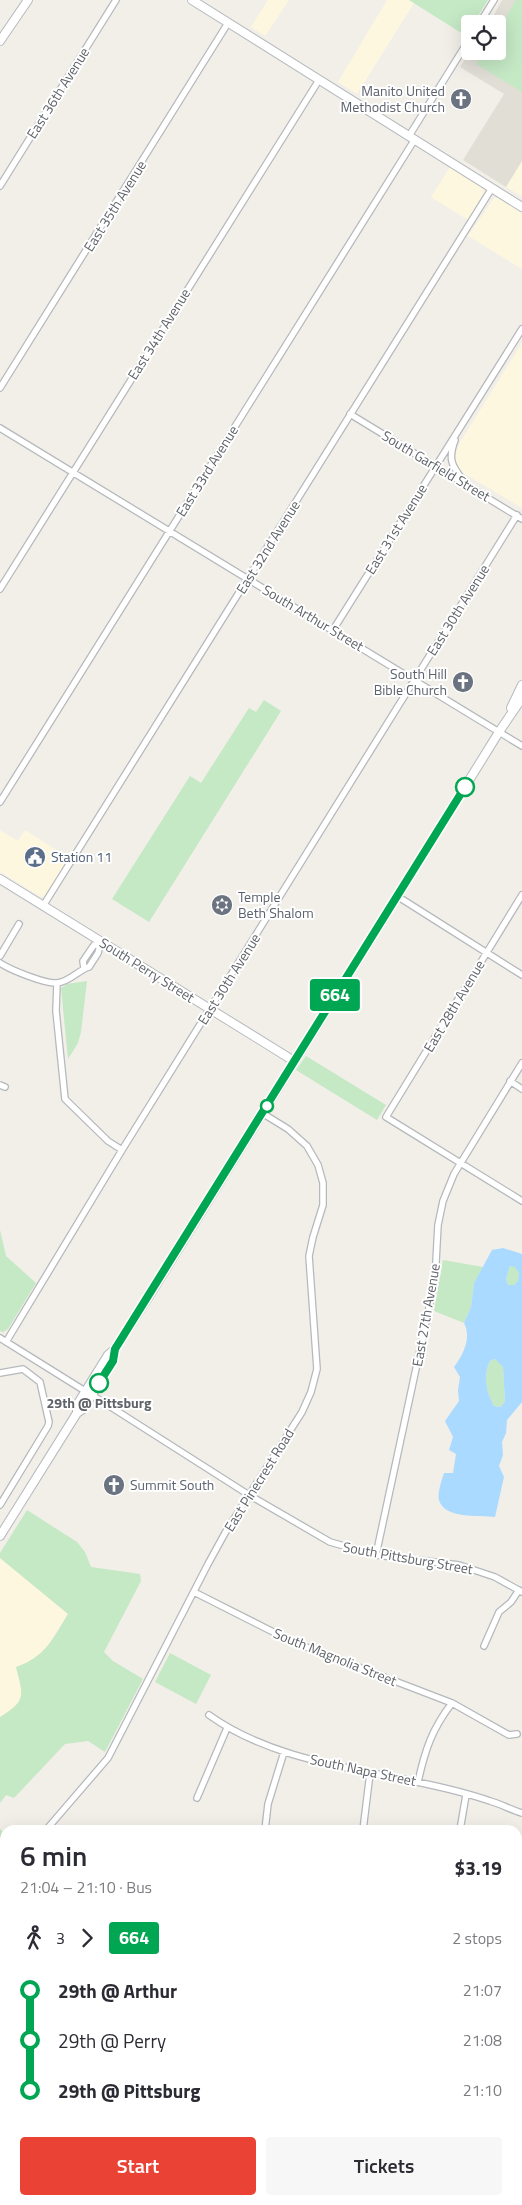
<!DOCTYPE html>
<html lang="en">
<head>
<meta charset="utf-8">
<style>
	body { margin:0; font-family:"Titillium Web",sans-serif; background:#f7f7f7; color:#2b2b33; height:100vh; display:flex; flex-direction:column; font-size:19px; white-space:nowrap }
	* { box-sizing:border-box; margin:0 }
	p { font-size:16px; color:#7c7c81 }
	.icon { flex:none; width:28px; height:28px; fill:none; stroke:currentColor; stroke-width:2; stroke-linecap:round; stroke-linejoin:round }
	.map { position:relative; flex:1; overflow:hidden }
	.sheet { position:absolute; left:0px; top:1825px; width:522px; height:380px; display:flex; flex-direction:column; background:#fff; border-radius:15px 15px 0 0; box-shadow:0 5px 20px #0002 }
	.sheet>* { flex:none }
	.badge { padding:0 10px; border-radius:4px; font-size:18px; line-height:32px }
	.fabs { position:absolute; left:461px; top:15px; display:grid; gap:10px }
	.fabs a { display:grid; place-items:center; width:45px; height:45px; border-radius:5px; background:#fff; box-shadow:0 5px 20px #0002; font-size:25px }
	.map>.badge { position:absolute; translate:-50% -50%; box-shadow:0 0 0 2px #fff }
	.legs { display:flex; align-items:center; gap:8px; height:55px; padding:0 20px; font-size:16px }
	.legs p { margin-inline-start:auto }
	.overview { display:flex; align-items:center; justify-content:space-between; height:85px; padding:0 20px }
	h1 { font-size:28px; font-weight:600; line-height:38px }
	.button { display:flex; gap:10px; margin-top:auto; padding:10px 20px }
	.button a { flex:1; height:58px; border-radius:5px; background:#ea4335; color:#fff; font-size:20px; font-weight:600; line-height:58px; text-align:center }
	.button a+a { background:#f7f7f7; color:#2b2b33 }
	ul { padding:0 20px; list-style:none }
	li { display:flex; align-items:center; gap:18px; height:50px; font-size:19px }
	li i { display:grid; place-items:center; width:8px; height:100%; margin:0 6px; background:currentColor }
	li i::after { content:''; width:12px; height:12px; margin:-6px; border:4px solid; border-radius:50%; background:#fff }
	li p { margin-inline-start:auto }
	li:first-child i { background:linear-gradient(#0000 50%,currentColor 0) }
	li:last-child i { background:linear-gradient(currentColor 50%,#0000 0) }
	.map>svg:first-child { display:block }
</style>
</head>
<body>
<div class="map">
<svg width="522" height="2205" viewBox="0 0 522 2205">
	<rect width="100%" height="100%" fill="#f1efe8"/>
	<path fill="#fef7e0" d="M268 0H289L265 36 251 27Z
		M387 0H409L414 3 357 94 338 82Z
		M522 161V196L506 187Z
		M450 167 481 187 484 192 468 220 431 197Z
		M494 198H498L522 214V269L468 236Z
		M522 343V508L465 474 459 469 454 458 459 444Z
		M0 830 18 841 25 830 69 858 45 897H41L0 872Z
		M0 1558 68 1614 43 1653 30 1662 16 1667 23 1692 22 1700 16 1707 0 1717Z"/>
	<path fill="#e1ded6" d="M502 0H522V161L506 187 463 160 504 94 460 67 467 55 472 51H498V24H489Z"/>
	<path fill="#c5e8c5" d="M409 0H488L473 24H470V29L466 36Z
		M516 0H522V92L476 64 484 51H498V30Z
		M264 700 281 711 149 922 112 899 190 776 201 783 249 708 256 712Z
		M87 981 81 1032 78 1043 68 1059 61 988 67 984Z
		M306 1056 386 1105 377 1120 296 1070Z
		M0 1230 6 1256 36 1283 8 1329 3 1332 0 1331Z
		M443 1260 483 1267 474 1283 471 1307 464 1323 434 1311Z
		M510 1266H515L519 1273 518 1281 514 1285H508L506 1279Z
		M496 1359 503 1366 505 1401 501 1407 494 1406C486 1392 483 1376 490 1361Z
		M27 1510 77 1542 85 1552 91 1567 140 1574 141 1581 104 1652 113 1661 143 1679 105 1752 88 1741 65 1744 14 1798 6 1795 0 1803V1717C27 1700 23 1696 16 1667 45 1657 53 1639 68 1614L0 1558V1553Z
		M170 1653 211 1675 196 1704 155 1682Z
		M0 1829 5 1834V1877L0 1875Z
		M0 2024 5 2028V2079L0 2081Z
		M5 2083V2129L0 2127V2088Z"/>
	<path fill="#aadaff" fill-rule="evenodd" d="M503 1248 522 1254V1402L507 1420 506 1433 502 1442 503 1455 499 1466 504 1477 495 1517C479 1515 444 1519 439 1500 437 1493 442 1480 444 1473H453L456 1454 449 1450 453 1437 445 1421 459 1401 458 1390 460 1377 454 1367C463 1355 472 1338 464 1323L471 1307 474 1283 492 1250ZM510 1266 515 1267 519 1273 518 1281 514 1285H508L506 1279ZM495 1359 503 1367 505 1401 501 1407 494 1406C486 1392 483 1375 490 1361Z
		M54 2200H130L125 2205H52Z"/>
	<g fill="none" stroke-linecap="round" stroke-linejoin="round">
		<g stroke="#b5b8bc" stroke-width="8">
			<path id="street" d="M479 24 494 0
				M409 136 470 38
				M0 186 116 0
				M0 388 228 23
				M350 414 522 519
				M0 428 522 746
				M455 440C447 461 453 467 465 483
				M0 589 319 80
				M333 630 522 329
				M0 802 415 139
				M522 895 386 1117 522 1201
				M397 896 522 975
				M43 906 492 188
				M0 956 19 924
				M0 963C11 970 45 984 57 983 70 982 78 970 89 967L98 953 101 942
				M84 968 83 961 94 945H99
				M57 983 56 1011 65 1099 108 1141 122 1150
				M510 1081 522 1089
				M0 1085 5 1087
				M0 1338 85 1391
				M6 1342 122 1150 517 515
				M0 1373 23 1369 40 1382 49 1422 48 1426 0 1505
				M92 1395 249 1495 330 1542 376 1555 459 1565 495 1577 522 1592
				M376 1555 435 1280 438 1225 443 1201 454 1174 522 1063
				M194 1592 293 1642 452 1703 509 1735 517 1734
				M484 1646 499 1612 511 1602 519 1590
				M209 1715C269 1758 346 1767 417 1782 441 1787 467 1793 490 1801 501 1804 511 1810 522 1813
				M418 1782C425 1750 432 1729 452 1703
				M197 1798 227 1728
				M46 1830 108 1758 208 1564 225 1533 302 1412 311 1392 317 1369 309 1256 313 1237 323 1205V1183L318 1165 307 1146 288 1129 262 1113
				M265 1830 268 1804 284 1752
				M363 1830 370 1773
				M460 1830 466 1795
				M0 1881 5 1882
				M518 2113 522 2116
				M518 2181 522 2174
				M39 2205 42 2200
				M503 2205 506 2200"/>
		</g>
		<g stroke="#b6babf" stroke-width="10">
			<path id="secondary" d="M192 0 522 207
				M0 41 28 0
				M511 708 522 685
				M0 879 294 1061
				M77 1413V1405L108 1355 115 1349 151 1293 499 732 522 698
				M0 1536 77 1413 83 1409 113 1361 115 1349
				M518 1968 522 1956
				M0 2133 5 2134
				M349 2200 361 2205
				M374 2205 378 2200"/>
		</g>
		<use href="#street" stroke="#fff" stroke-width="5.5"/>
		<use href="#secondary" stroke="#fff" stroke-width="8"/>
	</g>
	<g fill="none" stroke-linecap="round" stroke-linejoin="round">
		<g stroke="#fff" stroke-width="11">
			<path id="line-1" d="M99 1383 113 1361 115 1349 465 787"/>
		</g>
		<use href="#line-1" stroke="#00a651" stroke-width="8"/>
	</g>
	<defs>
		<g id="church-disc" transform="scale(1.125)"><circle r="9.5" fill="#6b7280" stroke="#fff"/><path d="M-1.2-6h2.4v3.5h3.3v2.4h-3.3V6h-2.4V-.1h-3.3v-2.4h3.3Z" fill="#fff"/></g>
		<g id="civic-disc" transform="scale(1.125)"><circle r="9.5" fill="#5c6f8a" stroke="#fff"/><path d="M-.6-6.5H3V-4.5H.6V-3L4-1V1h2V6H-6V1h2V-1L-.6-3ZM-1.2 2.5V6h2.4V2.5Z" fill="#fff"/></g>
		<g id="synagogue-disc" transform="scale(1.125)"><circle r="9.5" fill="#6b7280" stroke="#fff"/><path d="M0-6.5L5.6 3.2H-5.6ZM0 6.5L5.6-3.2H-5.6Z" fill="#fff"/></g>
	</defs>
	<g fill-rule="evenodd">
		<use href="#church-disc" x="461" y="99"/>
		<use href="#church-disc" x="463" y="682"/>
		<use href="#civic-disc" x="35" y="857"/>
		<use href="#synagogue-disc" x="222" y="905"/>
		<use href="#church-disc" x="114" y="1485"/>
	</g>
	<g fill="#fff" stroke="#00a651" stroke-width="2.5">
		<circle cx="465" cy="787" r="9"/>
		<circle cx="267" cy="1106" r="6"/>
		<circle cx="99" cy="1383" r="9"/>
	</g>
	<g text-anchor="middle" stroke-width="4" stroke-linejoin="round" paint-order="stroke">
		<g font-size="14" fill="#5b616d" stroke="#fff" text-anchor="end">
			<text x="445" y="96">Manito United<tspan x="445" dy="16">Methodist Church</tspan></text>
			<text x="447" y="679">South Hill<tspan x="447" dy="16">Bible Church</tspan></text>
			<text x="238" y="902" text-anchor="start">Temple<tspan x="238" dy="16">Beth Shalom</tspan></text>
			<text x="130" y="1490" text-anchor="start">Summit South</text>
		</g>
		<g font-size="14" fill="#5f6368" stroke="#fff">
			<text transform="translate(58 93) rotate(-58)" y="5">East 36th Avenue</text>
			<text transform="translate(115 206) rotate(-58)" y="5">East 35th Avenue</text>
			<text transform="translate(159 334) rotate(-58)" y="5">East 34th Avenue</text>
			<text transform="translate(436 466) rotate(31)" y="5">South Garfield Street</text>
			<text transform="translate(207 471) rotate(-58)" y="5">East 33rd Avenue</text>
			<text transform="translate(396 529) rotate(-58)" y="5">East 31st Avenue</text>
			<text transform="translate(268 547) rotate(-58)" y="5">East 32nd Avenue</text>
			<text transform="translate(458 610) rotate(-58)" y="5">East 30th Avenue</text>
			<text transform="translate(313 618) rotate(31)" y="5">South Arthur Street</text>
			<text transform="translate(147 970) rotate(32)" y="5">South Perry Street</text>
			<text transform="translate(229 979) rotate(-58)" y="5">East 30th Avenue</text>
			<text transform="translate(454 1006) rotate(-59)" y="5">East 28th Avenue</text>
			<text transform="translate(426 1315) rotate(-80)" y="5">East 27th Avenue</text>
			<text transform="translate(259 1480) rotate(-58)" y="5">East Pinecrest Road</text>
			<text transform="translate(408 1558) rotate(10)" y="5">South Pittsburg Street</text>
			<text transform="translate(335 1657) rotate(22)" y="5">South Magnolia Street</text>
			<text transform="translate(363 1770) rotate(12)" y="5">South Napa Street</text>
		</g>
		<g font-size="14" fill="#4e5e75" stroke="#fff" text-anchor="start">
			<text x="51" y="862">Station 11</text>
		</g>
		<g font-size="14" font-weight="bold" fill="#5f6368" stroke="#fff">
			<text x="99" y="1408">29th @ Pittsburg</text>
		</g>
	</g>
</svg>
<div class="fabs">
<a><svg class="icon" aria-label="locate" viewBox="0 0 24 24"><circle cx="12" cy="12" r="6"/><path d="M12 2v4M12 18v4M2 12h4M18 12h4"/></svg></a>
</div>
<b class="badge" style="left:335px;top:995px;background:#00a651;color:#fff">664</b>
<section class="sheet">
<div class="overview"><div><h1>6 min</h1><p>21:04 – 21:10 · Bus</p></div><b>$3.19</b></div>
<div class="legs"><svg class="icon" aria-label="walk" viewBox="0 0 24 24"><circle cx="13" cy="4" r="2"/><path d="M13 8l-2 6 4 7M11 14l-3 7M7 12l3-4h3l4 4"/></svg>3<svg class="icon" aria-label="forward" viewBox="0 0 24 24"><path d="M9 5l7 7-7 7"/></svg><b class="badge" style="background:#00a651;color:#fff">664</b><p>2 stops</p></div>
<ul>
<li><i style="color:#00a651"></i><b>29th @ Arthur</b><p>21:07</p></li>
<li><i style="color:#00a651"></i><span>29th @ Perry</span><p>21:08</p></li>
<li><i style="color:#00a651"></i><b>29th @ Pittsburg</b><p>21:10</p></li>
</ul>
<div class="button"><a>Start</a><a>Tickets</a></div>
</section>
</div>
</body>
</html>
